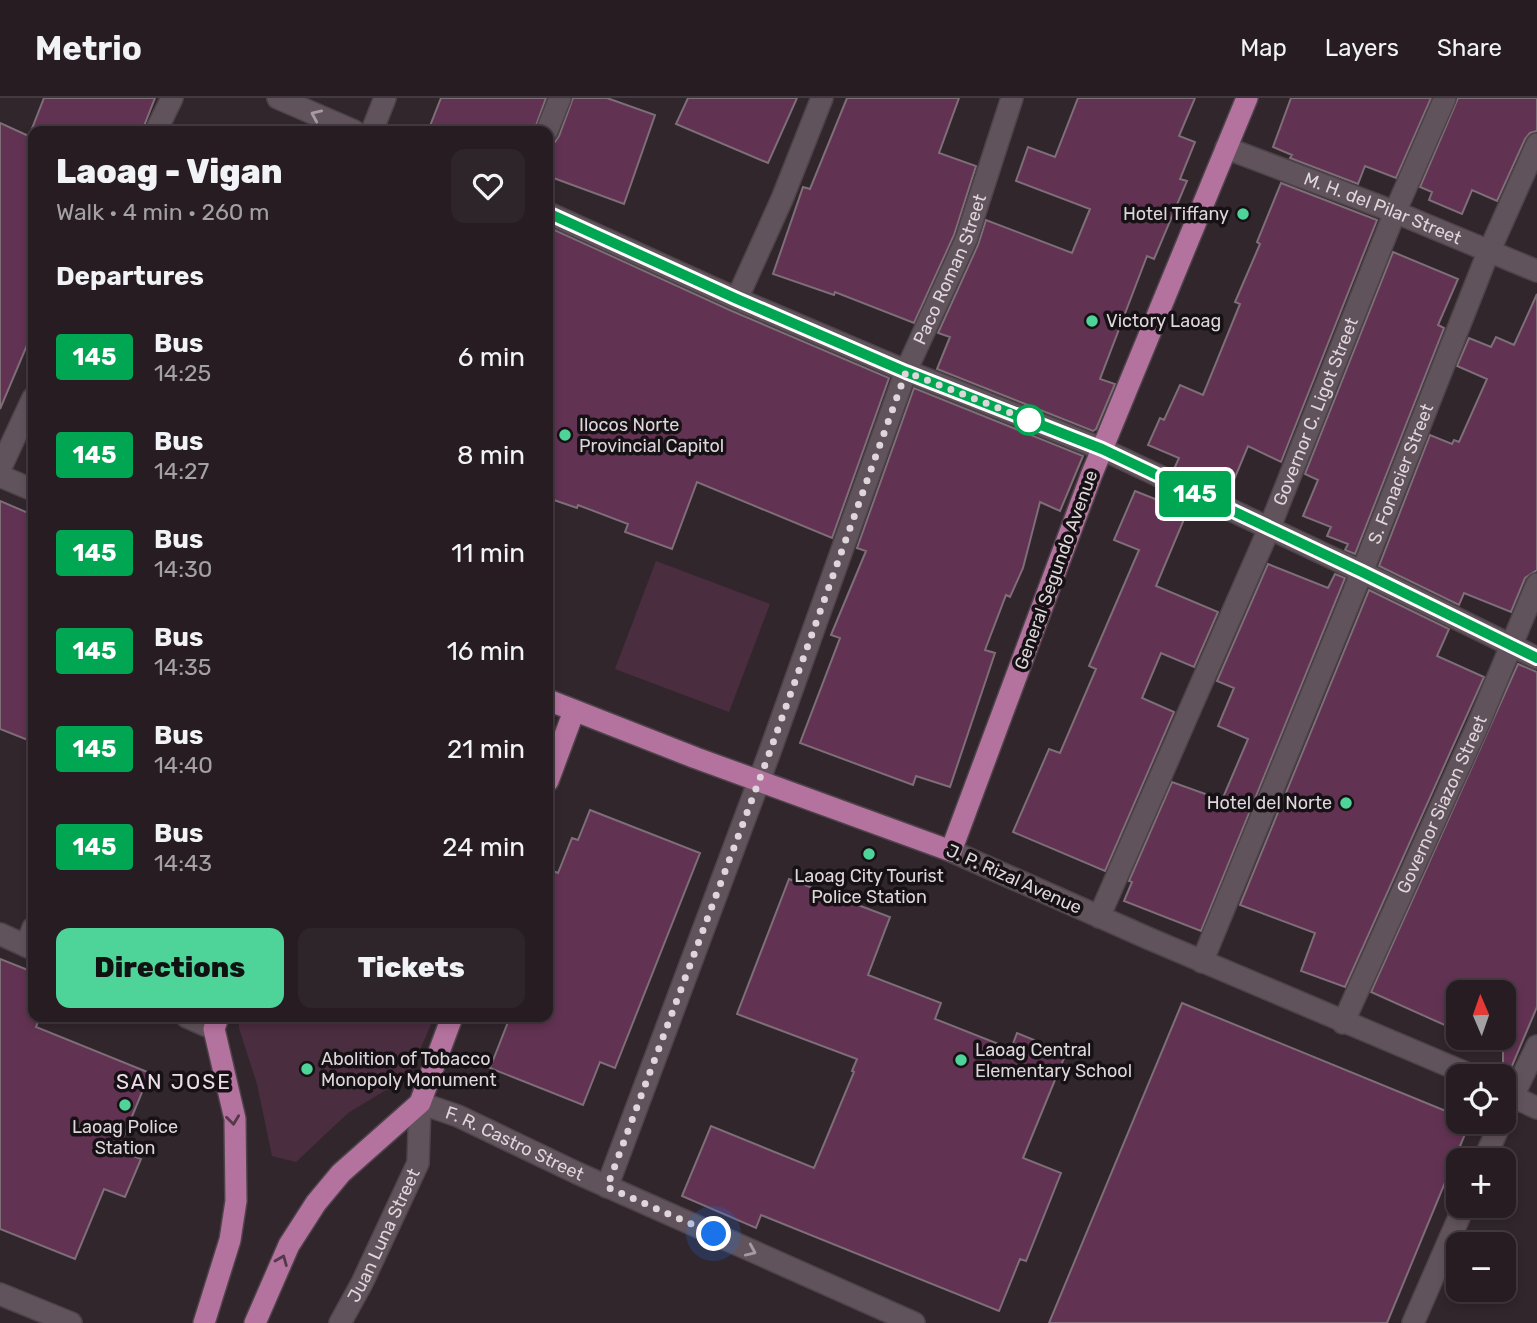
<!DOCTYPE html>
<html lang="en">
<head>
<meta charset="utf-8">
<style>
	body { margin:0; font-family:Rubik,sans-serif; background:#2e252a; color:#f1f3f6; height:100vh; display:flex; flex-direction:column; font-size:26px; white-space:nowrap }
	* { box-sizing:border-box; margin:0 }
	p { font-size:23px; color:#a4a1a5 }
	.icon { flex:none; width:38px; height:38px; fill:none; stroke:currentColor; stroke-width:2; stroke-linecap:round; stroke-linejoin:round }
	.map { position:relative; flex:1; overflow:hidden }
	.drawer { position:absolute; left:28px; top:28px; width:525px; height:896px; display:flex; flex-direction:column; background:#261c22; border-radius:14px; box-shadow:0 4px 10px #0003,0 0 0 2px #423a40 }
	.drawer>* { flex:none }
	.badge { padding:0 14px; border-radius:5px; font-size:24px; line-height:46px }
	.needle { width:46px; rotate:358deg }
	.fabs { position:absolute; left:1446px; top:882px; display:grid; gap:14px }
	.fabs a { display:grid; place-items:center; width:70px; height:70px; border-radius:14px; background:#261c22; box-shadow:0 4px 10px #0003,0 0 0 2px #423a40; font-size:35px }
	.you { position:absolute; width:35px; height:35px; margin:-18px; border:5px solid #fff; border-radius:50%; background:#1a73e8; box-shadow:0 0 0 10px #1a73e833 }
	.map>.badge { position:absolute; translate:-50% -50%; box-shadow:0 0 0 4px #fff }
	h2 { padding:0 28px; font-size:26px; line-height:63px }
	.round { display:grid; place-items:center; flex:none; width:74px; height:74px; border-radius:14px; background:#2e252a }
	.head { display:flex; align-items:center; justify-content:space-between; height:119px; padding:0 28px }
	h1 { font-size:33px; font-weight:800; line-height:52px }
	.button { display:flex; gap:14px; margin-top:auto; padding:14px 28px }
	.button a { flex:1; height:80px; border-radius:14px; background:#4ed399; color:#111; font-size:28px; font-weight:800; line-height:80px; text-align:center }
	.button a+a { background:#2e252a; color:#f1f3f6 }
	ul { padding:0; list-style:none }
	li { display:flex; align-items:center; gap:21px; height:98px; padding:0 28px }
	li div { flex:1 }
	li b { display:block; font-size:26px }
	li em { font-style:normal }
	li .badge { min-width:77px; font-weight:700; text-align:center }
	header { display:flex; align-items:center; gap:42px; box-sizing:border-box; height:98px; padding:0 35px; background:#261c22; border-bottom:2px solid #423a40 }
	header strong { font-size:33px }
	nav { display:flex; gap:38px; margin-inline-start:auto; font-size:24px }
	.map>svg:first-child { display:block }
</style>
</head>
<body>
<header>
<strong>Metrio</strong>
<nav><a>Map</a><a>Layers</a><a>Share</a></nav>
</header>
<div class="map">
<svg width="1537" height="1225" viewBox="0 0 1537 1225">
	<rect width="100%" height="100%" fill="#32262d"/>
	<path fill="#4b2d40" d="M656 463 770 506 729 614 615 571Z
		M239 919H434L413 969 391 989 348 1015 296 1064 272 1058 257 986 239 930Z"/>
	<path fill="#623252" stroke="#7d6e77" stroke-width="2" d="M44 0H155L142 33H31Z
		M441 0H546L534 33H428Z
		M573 0H607L655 17 624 106 548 78V46L555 44 559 38Z
		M688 0H797L768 65 676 26Z
		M847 0H959L939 55 976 68 954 137 914 225 835 194 834 197 773 176 803 89 810 91Z
		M1078 0H1195L1179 38 1195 44 1180 81 1187 83 1154 161 1147 158 1100 281 1115 286 1096 331 1093 333 937 271 950 239 938 235 978 147 986 122 1072 155 1090 111 1016 83 1028 49 1055 59Z
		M1291 0H1431L1396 80 1365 68 1358 86 1290 60 1292 57 1273 49Z
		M1458 0H1537V33L1530 35 1525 41 1497 103 1472 92 1462 116 1429 102 1432 94 1420 89Z
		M0 25 33 40V233L0 311Z
		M1281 85 1377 122 1281 364 1248 348 1231 389 1202 377 1200 383 1174 371 1179 360 1148 347 1160 320 1164 322 1180 287 1203 297 1240 206 1235 204 1260 146 1257 144Z
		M548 129 732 213 889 280 832 440 697 384 672 451 625 434 628 426 578 407 577 410 548 400Z
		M1393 154 1458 181 1438 227 1444 230 1355 456 1345 452 1348 446 1327 438 1331 429 1303 418 1318 382 1305 376Z
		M1537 196V472L1525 480 1511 514 1464 495 1459 507 1379 468 1430 337 1452 346 1454 342 1459 344 1487 281 1457 268 1469 240 1491 249 1496 239 1514 247Z
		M914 290 1083 358 1060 413 1040 404 1023 470 1010 499 1006 497 985 552 995 555 950 689 916 678 913 687 800 645 840 540 831 537 866 453 857 450Z
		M1135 393 1160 403 1164 395 1190 407 1156 488 1218 514 1194 569 1161 555 1142 600 1174 614 1105 773 1013 734 1049 651 1060 655 1096 571 1089 568 1139 452 1114 442Z
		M0 403 33 417V644L0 631Z
		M1268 466 1328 490 1335 476 1345 480 1201 833 1124 803 1132 784 1129 783 1172 684 1222 702 1248 641 1218 628 1234 590 1217 583Z
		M1369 492 1449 531 1437 558 1484 579 1345 889 1301 873 1315 835 1240 807Z
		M1518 566 1537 574V909L1506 982 1503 981V894H1458V933L1371 894Z
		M590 712 700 755 615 970 600 964 583 1007 490 970 510 919H548V771L558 775 572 740 578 742Z
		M789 781 890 819 868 877 941 905 935 921 1011 951 1017 935 1066 955 1023 1060 1061 1075 1026 1163 1020 1161 999 1213 761 1117 756 1130 682 1098 711 1028 814 1070 854 974 852 973 857 961 737 916Z
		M0 861 33 874V919H40L36 929 150 975 118 1052 141 1061 125 1099 104 1091 75 1161 0 1131Z
		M1182 905 1458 1018V1024H1470L1387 1225H1049Z"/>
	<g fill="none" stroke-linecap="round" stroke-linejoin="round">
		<g stroke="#4d4349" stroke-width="24">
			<g id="minor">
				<path d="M278 0 354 33"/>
				<path d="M156 33 172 0"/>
				<path d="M372 33 385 0"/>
				<path d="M547 33 560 0"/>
				<path d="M548 115 737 201 906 273 1102 351 1362 474 1537 560"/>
				<path d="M737 201 782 101 822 0"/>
				<path d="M0 371 33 300"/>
				<path id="s1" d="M1099 819 1269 431 1395 114 1445 0"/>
				<path d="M26 848 33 830"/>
				<path id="s2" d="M1202 864 1366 464 1484 165 1537 46"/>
				<path id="s3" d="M1343 925 1478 627 1537 486"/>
				<path d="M1503 1019 1537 948"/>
				<path d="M1484 1062 1501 1024"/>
				<path id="s4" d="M607 1089 769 656 906 273 966 142 1012 0"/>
				<path d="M0 1196 71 1225"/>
				<path id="s5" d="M340 1225 362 1185 418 1065 420 1005"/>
				<path d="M1413 1225 1464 1108"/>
			</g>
		</g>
		<g stroke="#4d4349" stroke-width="24">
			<g id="tertiary">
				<path id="s6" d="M1226 50 1395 114 1537 173"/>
			</g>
		</g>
		<g stroke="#4d4349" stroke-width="24">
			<g id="secondary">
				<path d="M0 378 33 392"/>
				<path d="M951 753 1150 841 1473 978"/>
				<path d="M0 836 33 851"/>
				<path d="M187 919 214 931"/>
				<path d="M1503 994 1537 1010"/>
				<path id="s7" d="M420 1005 458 1018 577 1075 914 1225"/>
			</g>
		</g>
		<g stroke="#4d4349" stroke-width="24">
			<path id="trunk" d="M548 602 696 660 951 753 1091 378 1247 0
				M548 683 574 613
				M204 1225 230 1142 236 1103 235 1021 214 931 218 919
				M255 1225 289 1147 316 1105 341 1075 420 1005 452 919"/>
		</g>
		<use href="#minor" stroke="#61535b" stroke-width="21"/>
		<use href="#tertiary" stroke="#61535b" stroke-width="21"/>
		<use href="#secondary" stroke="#61535b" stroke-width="21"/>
		<use href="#trunk" stroke="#b4729e" stroke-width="21"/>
	</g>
	<defs><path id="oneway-chevron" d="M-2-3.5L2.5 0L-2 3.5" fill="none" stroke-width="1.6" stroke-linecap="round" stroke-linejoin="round" transform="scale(1.75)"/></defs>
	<g stroke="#a69ba1">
		<use href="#oneway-chevron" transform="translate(316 17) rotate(-156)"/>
		<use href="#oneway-chevron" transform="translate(751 1153) rotate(24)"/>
	</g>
	<g stroke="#55384b">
		<use href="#oneway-chevron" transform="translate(233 1022) rotate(83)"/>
		<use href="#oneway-chevron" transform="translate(282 1162) rotate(-68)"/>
	</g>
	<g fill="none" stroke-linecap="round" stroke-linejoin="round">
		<g stroke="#fff" stroke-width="16">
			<path id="line" d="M548 115 737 201 906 274 1102 351 1362 474 1537 560"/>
		</g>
		<use href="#line" stroke="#00a651" stroke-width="10"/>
		<path stroke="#ded6db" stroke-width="7" stroke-dasharray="0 12.6" d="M714 1136 607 1089 769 656 906 274 1029 322"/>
	</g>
	<g fill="#4ed399" stroke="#161114" stroke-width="2.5">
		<circle cx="1243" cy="116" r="7"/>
		<circle cx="1092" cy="223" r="7"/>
		<circle cx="565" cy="337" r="7"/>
		<circle cx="1346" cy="705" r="7"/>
		<circle cx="869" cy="756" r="7"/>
		<circle cx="961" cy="962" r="7"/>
		<circle cx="307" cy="971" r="7"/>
		<circle cx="125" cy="1007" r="7"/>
	</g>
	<circle fill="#fff" stroke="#00a651" stroke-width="3.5" cx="1029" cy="322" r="14"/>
	<g text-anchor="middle" stroke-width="7" stroke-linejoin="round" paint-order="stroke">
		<g font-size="18" fill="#ded6db" stroke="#161114">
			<text dy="6" stroke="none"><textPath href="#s6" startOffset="168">M. H. del Pilar Street</textPath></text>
			<text dy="6" stroke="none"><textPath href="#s4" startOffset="980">Paco Roman Street</textPath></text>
			<text dy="6" stroke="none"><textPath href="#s1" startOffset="550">Governor C. Ligot Street</textPath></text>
			<text dy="6" stroke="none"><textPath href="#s2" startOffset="527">S. Fonacier Street</textPath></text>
			<text transform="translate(1056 472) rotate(-70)" y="6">General Segundo Avenue</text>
			<text dy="6" stroke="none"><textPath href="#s3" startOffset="240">Governor Siazon Street</textPath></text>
			<text transform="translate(1014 781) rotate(24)" y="6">J. P. Rizal Avenue</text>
			<text dy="6" stroke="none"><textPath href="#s7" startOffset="103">F. R. Castro Street</textPath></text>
			<text dy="6" stroke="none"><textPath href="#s5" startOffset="98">Juan Luna Street</textPath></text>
		</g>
		<g font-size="18" fill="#ded6db" stroke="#161114" text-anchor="start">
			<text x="1229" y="122" text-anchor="end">Hotel Tiffany</text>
			<text x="1106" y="229">Victory Laoag</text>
			<text x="579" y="333">Ilocos Norte<tspan x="579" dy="21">Provincial Capitol</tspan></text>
			<text x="1332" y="711" text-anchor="end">Hotel del Norte</text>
			<text x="869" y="784" text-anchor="middle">Laoag City Tourist<tspan x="869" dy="21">Police Station</tspan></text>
			<text x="975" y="958">Laoag Central<tspan x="975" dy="21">Elementary School</tspan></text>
			<text x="321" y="967">Abolition of Tobacco<tspan x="321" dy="21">Monopoly Monument</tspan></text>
			<text x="125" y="1035" text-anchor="middle">Laoag Police<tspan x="125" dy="21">Station</tspan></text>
		</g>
		<g font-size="21" letter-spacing="2" fill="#eedde7" stroke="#161114">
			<text x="174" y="991">SAN JOSE</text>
		</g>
	</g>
</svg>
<div class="fabs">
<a><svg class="needle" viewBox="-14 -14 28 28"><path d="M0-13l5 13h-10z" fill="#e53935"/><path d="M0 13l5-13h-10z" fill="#a4a1a5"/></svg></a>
<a><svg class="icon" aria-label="locate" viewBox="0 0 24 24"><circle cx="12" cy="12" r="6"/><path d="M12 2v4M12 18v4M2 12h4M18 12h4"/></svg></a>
<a>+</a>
<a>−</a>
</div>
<div class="you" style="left:714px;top:1136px"></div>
<b class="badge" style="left:1195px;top:396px;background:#00a651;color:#fff">145</b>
<section class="drawer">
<div class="head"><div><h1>Laoag - Vigan</h1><p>Walk · 4 min · 260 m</p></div><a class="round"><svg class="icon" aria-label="heart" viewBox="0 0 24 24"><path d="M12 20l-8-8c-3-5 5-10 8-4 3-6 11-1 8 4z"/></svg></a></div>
<h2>Departures</h2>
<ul>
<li><span class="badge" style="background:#00a651;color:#fff">145</span><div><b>Bus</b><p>14:25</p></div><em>6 min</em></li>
<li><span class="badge" style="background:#00a651;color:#fff">145</span><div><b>Bus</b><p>14:27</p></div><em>8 min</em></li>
<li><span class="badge" style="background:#00a651;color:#fff">145</span><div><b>Bus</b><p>14:30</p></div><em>11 min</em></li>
<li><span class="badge" style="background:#00a651;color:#fff">145</span><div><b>Bus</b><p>14:35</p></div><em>16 min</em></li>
<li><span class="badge" style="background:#00a651;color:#fff">145</span><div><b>Bus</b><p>14:40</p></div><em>21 min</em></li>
<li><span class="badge" style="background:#00a651;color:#fff">145</span><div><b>Bus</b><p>14:43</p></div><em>24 min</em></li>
</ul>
<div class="button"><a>Directions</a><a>Tickets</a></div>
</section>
</div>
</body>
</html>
